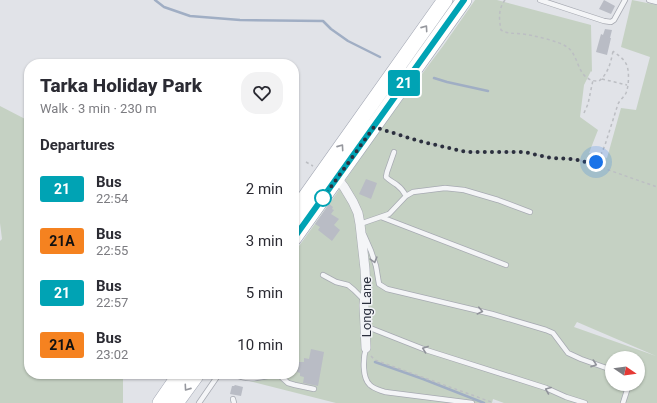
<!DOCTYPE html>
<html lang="en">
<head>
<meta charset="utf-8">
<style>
	body { margin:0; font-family:Roboto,sans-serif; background:#f2f2f3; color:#2b2b33; height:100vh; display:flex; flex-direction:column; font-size:15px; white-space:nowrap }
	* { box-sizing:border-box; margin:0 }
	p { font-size:13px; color:#7c7c81 }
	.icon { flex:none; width:22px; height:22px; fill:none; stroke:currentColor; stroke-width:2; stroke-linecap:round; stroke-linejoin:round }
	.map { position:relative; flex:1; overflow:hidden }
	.panel { position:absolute; left:24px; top:59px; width:275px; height:320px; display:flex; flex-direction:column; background:#fff; border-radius:16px; box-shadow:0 1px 3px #0004 }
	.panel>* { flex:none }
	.badge { padding:0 8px; border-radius:3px; font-size:14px; line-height:26px }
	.needle { width:26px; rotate:103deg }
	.tools { position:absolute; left:605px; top:351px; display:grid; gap:8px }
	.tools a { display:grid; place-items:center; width:40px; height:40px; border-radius:50%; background:#fff; box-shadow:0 1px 3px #0004; font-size:20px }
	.you { position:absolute; width:20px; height:20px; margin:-10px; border:3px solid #fff; border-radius:50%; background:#1a73e8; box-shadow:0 0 0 6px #1a73e833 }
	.map>.badge { position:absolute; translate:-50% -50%; box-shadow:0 0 0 2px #fff }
	h2 { padding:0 16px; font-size:15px; line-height:36px }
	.round { display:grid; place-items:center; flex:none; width:42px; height:42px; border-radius:16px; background:#f2f2f3 }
	.head { display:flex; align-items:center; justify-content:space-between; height:68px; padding:0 16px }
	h1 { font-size:19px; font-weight:800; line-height:30px }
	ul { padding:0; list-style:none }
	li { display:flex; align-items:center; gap:12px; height:52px; padding:0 16px }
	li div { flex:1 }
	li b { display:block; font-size:15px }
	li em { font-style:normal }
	li .badge { min-width:44px; font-weight:700; text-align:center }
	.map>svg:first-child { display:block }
</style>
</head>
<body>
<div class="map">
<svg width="657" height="403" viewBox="0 0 657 403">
	<rect width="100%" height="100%" fill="#e1e3e8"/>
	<path fill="#c5d1c3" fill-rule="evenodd" d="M475 0H497L591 25 592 72 591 71 584 85 580 117 598 130 589 153 607 158 621 108 636 110 650 57 621 47 632 0 657 5V403H504L493 399 492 403H336L222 374H294V253L332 200 379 131 443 46ZM577 322 656 356 574 327ZM612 358H638V384H612Z
		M0 106 29 121V374H123V403H0V241L2 239 0 223Z"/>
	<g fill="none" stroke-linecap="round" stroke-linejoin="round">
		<path stroke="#a0aec4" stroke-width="2.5" d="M155 0 164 7 190 16 240 20 323 21 331 29 348 41 380 57
			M434 78 447 82 488 91
			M375 362 423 379 484 403"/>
	</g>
	<path fill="#b9bcc5" d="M604 0 615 6 611 14 599 9Z
		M605 29 612 30 610 38H611L607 55 596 52 601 34 603 35Z
		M366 179 377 183 371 199 359 194Z
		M329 204 333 207 332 209 334 210 331 214 339 219 334 225 340 230 332 241 318 230 320 227 315 224Z
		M311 349 324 352 318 386 303 383 304 377 300 376V373L297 372 299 362H304V358L309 359Z
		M235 385 243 387 241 396 230 394 232 386H234Z"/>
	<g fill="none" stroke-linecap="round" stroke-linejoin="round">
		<g stroke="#a7aab2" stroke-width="6">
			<path id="service" d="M540 0 604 21 611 22 614 20 625 0
				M649 0 657 2
				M394 152 387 172 386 177C390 181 393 182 397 185 401 188 404 192 406 196
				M381 217 506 265
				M360 224 389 214 406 196 413 192 445 188 464 190 498 200 530 212
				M364 235 371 251 376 266 379 284 387 289 492 314 546 330 553 333 568 353 581 359 612 370
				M323 275 336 282 348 285 354 290 362 298 364 299
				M365 326 426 350 546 388 566 397 585 403
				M366 348C363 358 362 378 370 385 374 389 380 390 385 392L472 403
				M234 374C250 382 262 377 278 374
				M278 374 288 383 295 385 314 389
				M233 399 234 403
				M199 403 219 374
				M623 403 629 384"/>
		</g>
		<g stroke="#a7aab2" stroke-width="10">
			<path id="minor" d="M334 176 337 178 344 187 353 202 358 213 360 224 365 269 366 288 364 305 366 348"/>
		</g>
		<g stroke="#a2a7b3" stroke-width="16">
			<path id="primary" d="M294 213 445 0
				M294 238 464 0
				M160 403 180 374
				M176 403 197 374"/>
		</g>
		<path stroke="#bcbec3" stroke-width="1.5" stroke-dasharray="3 3" stroke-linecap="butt" d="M505 0C498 9 499 19 501 30 508 34 514 33 522 34 532 35 559 41 567 47 578 54 577 73 589 79 592 81 596 81 599 81 608 74 611 62 613 51
			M602 79 627 85
			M584 113 588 104 593 80
			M385 130 419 141 466 152H524L551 158 573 159 583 161 657 187
			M306 162 313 166
			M594 165 600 157 605 145 618 104C620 100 624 97 626 93 629 86 630 68 625 62 622 57 617 55 613 51
			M371 356 375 360 494 403"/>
		<use href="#service" stroke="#f4f5f7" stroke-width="4.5"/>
		<use href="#minor" stroke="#f4f5f7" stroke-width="9"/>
		<use href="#primary" stroke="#fff" stroke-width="15"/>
	</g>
	<defs><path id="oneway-chevron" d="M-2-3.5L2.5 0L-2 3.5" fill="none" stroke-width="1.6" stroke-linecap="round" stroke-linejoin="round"/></defs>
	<g stroke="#96989e">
		<use href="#oneway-chevron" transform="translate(425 28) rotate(-55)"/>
		<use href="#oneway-chevron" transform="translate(341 147) rotate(-55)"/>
		<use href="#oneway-chevron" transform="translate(187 388) rotate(125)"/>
	</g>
	<g stroke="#90929a">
		<use href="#oneway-chevron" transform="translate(374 260) rotate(74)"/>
		<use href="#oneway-chevron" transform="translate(480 311) rotate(13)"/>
		<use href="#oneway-chevron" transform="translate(425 349) rotate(-160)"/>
		<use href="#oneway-chevron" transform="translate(594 364) rotate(19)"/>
		<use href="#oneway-chevron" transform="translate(548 390) rotate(-158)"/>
	</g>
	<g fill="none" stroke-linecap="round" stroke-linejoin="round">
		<g stroke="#fff" stroke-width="9">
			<path id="line" d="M294 238 464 0"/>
		</g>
		<use href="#line" stroke="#00a3b4" stroke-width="6"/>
		<path stroke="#2c303e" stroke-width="4" stroke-dasharray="0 7.2" d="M323 198 374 127 419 141 466 152H524L551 158 572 159 582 161 594 165 596 162"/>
	</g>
	<circle fill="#fff" stroke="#00a3b4" stroke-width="2" cx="323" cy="198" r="8"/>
	<g text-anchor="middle" stroke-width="3" stroke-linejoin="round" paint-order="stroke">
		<g font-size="13" fill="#2c303e" stroke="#f1f2f6">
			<text transform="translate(366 307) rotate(-90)" y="5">Long Lane</text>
		</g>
	</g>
</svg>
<div class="tools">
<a><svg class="needle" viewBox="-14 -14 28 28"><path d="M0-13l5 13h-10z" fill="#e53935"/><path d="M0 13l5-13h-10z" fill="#7c7c81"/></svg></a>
</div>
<div class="you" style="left:596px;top:162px"></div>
<b class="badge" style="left:404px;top:83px;background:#00a3b4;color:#fff">21</b>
<section class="panel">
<div class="head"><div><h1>Tarka Holiday Park</h1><p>Walk · 3 min · 230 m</p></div><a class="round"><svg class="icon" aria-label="heart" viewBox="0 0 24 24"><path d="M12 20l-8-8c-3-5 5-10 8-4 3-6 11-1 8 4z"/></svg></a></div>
<h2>Departures</h2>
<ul>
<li><span class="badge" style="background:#00a3b4;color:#fff">21</span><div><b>Bus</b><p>22:54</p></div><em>2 min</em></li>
<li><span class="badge" style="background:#f58220;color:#111">21A</span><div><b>Bus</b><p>22:55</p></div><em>3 min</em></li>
<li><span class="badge" style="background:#00a3b4;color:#fff">21</span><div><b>Bus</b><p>22:57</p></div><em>5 min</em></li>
<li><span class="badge" style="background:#f58220;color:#111">21A</span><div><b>Bus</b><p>23:02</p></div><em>10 min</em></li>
</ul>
</section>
</div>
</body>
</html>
